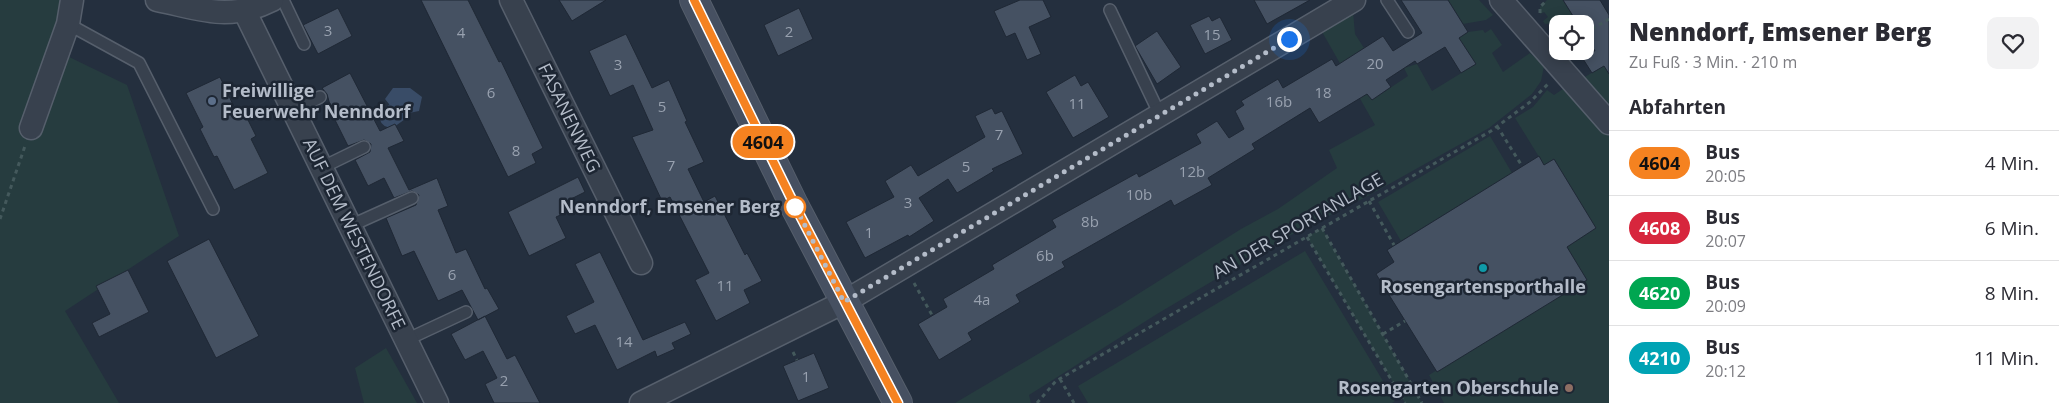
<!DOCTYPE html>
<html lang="de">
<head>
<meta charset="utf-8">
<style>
	body { margin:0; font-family:"Open Sans",sans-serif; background:#f2f2f3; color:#2b2b33; height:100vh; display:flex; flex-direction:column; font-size:19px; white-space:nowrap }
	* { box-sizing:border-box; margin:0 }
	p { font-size:16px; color:#7c7c81 }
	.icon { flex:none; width:28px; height:28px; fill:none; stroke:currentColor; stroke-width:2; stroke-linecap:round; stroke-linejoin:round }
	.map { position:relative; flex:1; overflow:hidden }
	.side { display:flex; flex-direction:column; background:#fff; width:450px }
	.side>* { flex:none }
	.badge { padding:0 10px; border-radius:16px; font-size:18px; line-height:32px }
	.buttons { position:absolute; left:1549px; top:15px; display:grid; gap:10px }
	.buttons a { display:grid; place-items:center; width:45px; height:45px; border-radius:10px; background:#fff; box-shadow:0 2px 12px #0003; font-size:25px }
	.you { position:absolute; width:25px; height:25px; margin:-12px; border:4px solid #fff; border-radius:50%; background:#1a73e8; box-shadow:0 0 0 8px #1a73e833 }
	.map>.badge { position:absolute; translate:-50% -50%; box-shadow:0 0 0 2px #fff }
	h2 { padding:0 20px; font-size:19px; line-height:45px }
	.round { display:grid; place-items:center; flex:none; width:52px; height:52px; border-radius:10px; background:#f2f2f3 }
	.summary { display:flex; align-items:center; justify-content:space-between; height:85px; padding:0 20px }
	h1 { font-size:24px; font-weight:800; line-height:38px }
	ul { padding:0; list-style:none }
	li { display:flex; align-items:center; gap:15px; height:65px; padding:0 20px; border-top:1px solid #e1e1e2 }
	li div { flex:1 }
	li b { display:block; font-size:19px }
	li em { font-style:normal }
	li .badge { min-width:55px; font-weight:700; text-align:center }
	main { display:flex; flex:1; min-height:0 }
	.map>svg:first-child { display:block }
</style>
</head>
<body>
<main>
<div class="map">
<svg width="1609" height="403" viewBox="0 0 1609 403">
	<rect width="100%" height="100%" fill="#242f3e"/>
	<path fill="#263c3f" d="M0 0H68L63 54 127 85 179 236 65 311 119 403H0Z
		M1448 0H1479L1493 15 1486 20 1463 24Z
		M1547 0H1563L1574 18 1567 22 1545 24 1543 21 1548 17 1544 12 1540 14V7Z
		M1353 11 1355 34 1364 48 1346 60 1372 100 1408 76 1404 68 1417 64 1432 91 1476 64 1458 38 1468 32 1483 30 1485 33 1491 29 1502 45 1492 53 1503 72 1530 53 1544 66 1541 81 1532 94 1489 128 1366 197 1285 238 1157 314 1029 395 1031 403H955L1119 306 1241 229 1278 209 1337 168 1329 150 1375 125 1321 30Z
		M1609 63V107L1583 78Z
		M1563 89 1609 136V403H1444L1429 375 1587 280 1567 247 1596 228 1554 159 1544 165 1515 118 1533 107 1547 90 1554 95Z
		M1490 136 1512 173 1401 241 1378 202Z
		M1322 228 1422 403H1405L1307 237Z
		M1305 251 1395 401 1392 403H1088L1078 386Z
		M386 348 417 403H364L355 368Z"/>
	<path fill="#394c67" d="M393 88H410L422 97 419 111C402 115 396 114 385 99Z"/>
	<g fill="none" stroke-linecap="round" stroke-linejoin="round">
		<path stroke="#394c67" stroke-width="21" d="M390 117 397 112"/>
	</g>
	<path fill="#455162" stroke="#1f2835" d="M421 0H468L499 62 501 61 543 148 532 154 536 163 508 177Z
		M559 0H606L572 21Z
		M1020 0H1043L1051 17 1029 27 1041 54 1027 60 1015 33 1006 37 994 11Z
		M1254 0H1310L1267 24Z
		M1401 0H1448L1468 32 1459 38 1476 64 1461 73 1445 47 1417 64 1415 61 1386 80 1391 87 1372 100 1367 94 1319 123 1310 108 1252 144 1255 149 1208 178 1212 185 1174 206 1171 200 1062 262 1065 267 1016 295 1020 302 968 333 972 340 939 360 918 324 947 307 943 299 994 269 992 265 1056 227 1052 220 1137 173 1139 177 1201 143 1196 134 1217 121 1229 138 1244 129 1235 111 1244 105 1241 101 1278 79 1283 88 1332 59 1336 66 1383 36 1393 51 1422 33Z
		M1563 0H1600L1609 15V74L1604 66 1592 73 1578 51H1595L1585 35V24H1578Z
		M338 8 352 36 318 54 303 25Z
		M799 8 813 39 778 56 764 25Z
		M1209 16 1212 21 1220 17 1232 40 1205 54 1190 25Z
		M1157 31 1181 67 1157 84 1135 46Z
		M626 34 652 88 669 80 687 121 685 122 704 162 688 169 704 202 715 196 745 255 747 253 762 281 744 290 750 303 716 321 695 280 709 273 670 197 662 201 632 137 653 130 633 85 610 96 589 51Z
		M350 73 380 131 395 124 404 141 388 148 409 190 437 178 448 206 438 210 456 253 466 249 485 289 487 288 499 309 478 320 462 290 438 301 414 251 402 256 386 218 416 205 419 195 412 191 394 198 384 178 368 186 355 160 370 152 371 144 364 140 348 146 328 106 330 105 327 94 322 88Z
		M1075 75 1081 86 1088 82 1109 117 1073 138 1046 92Z
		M220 77 236 111 242 108 256 136 251 139 268 173 234 190 217 156 214 157 200 129 203 127 186 93Z
		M992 108 995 114 1002 111 1023 154 992 169 994 171 957 193 948 179 919 198 934 221 909 237 908 235 865 258 846 222 894 197 885 181 911 165 918 176 985 137 975 116Z
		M1539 156 1544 165 1554 159 1596 228 1567 247 1587 280 1437 372 1376 274 1394 262 1387 250Z
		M578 177 585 192 563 203 567 212 556 217 566 238 529 256 508 212Z
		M209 239 259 336 216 358 167 261Z
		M600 252 643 340 685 322 691 334 672 343 675 349 657 357 655 351 617 370 595 325 575 334 566 316 594 302 575 264Z
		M128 270 149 312 99 337 92 323 110 314 96 286Z
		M485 316 507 359 515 355 540 403H494L485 384 497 378 483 351 465 360 451 334Z
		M814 353 829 388 798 401 783 366Z"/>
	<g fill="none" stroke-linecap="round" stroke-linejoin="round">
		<g stroke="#565f6c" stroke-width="14">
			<path id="lane" d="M283 0 304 44
				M1387 0 1408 32
				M1110 10 1160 115
				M68 24 139 63 213 209
				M293 111 320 97
				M321 168 364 147
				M350 226 412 198
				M406 340 466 312"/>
		</g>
		<g stroke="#565f6c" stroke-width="25">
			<path id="street" d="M157 0C202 9 228 22 272 0
				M511 0 641 263
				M1501 0 1609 123
				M245 12 437 403
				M31 128 68 24 72 0
				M641 403 844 302 1354 0"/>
		</g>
		<g stroke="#565f6c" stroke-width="30">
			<path id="secondary" d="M694 0 794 205 898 403"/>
		</g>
		<path stroke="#44595c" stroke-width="3" stroke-dasharray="4 4" stroke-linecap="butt" d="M1540 13V7L1547 0
			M1550 23 1567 22 1574 18
			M1585 33 1609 19
			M1497 126 1522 166
			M1369 201 1394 245
			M0 219 25 146
			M1322 228 1422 403
			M1307 237 1405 403
			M914 283 932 315
			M1383 334 1405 321
			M793 352 797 360
			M1060 379 1074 403
			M1037 403 1056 381 1491 131 1530 102 1548 84"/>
		<use href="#lane" stroke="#38414e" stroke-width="11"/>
		<use href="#street" stroke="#38414e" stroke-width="22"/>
		<use href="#secondary" stroke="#465061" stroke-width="28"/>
	</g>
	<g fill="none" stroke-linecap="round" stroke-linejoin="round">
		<g stroke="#fff" stroke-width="11">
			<path id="line" d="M694 0 794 204 898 403"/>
		</g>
		<use href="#line" stroke="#f58220" stroke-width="8"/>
		<path stroke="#b4bcc9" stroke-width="5" stroke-dasharray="0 9" d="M795 207 794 204 844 302 1289 39"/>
	</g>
	<circle fill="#5c6f8a" stroke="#1d2633" stroke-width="2" cx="212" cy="101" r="5"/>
	<circle fill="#fff" stroke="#f58220" stroke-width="2.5" cx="795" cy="207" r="10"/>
	<circle fill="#0f9aa8" stroke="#1d2633" stroke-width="2" cx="1483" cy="268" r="5"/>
	<circle fill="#8d6e63" stroke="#1d2633" stroke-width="2" cx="1569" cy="388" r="5"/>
	<g text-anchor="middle" stroke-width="5" stroke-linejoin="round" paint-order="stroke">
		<g font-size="15" fill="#98a1af">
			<text x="328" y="36">3</text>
			<text x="789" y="37">2</text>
			<text x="461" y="38">4</text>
			<text x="1212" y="40">15</text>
			<text x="1375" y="69">20</text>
			<text x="618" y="70">3</text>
			<text x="491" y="98">6</text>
			<text x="1323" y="98">18</text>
			<text x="1279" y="107">16b</text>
			<text x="1077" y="109">11</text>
			<text x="662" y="112">5</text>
			<text x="999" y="140">7</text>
			<text x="516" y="156">8</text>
			<text x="671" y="171">7</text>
			<text x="966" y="172">5</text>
			<text x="1192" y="177">12b</text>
			<text x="1139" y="200">10b</text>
			<text x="908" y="208">3</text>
			<text x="1090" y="227">8b</text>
			<text x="869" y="238">1</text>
			<text x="1045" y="261">6b</text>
			<text x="452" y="280">6</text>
			<text x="725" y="291">11</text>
			<text x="982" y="305">4a</text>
			<text x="624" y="347">14</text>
			<text x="806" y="382">1</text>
			<text x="504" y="386">2</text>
		</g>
		<g font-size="18" font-weight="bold" fill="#b4bcc9" stroke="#1d2633" text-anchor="start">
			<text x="222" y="97">Freiwillige<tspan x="222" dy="21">Feuerwehr Nenndorf</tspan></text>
			<text x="1483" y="293" text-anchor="middle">Rosengartensporthalle</text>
			<text x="1559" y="394" text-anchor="end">Rosengarten Oberschule</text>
		</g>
		<g font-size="18" fill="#b4bcc9" stroke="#1d2633">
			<text transform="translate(569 118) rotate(64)" y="6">FASANENWEG</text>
			<text transform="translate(1298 226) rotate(-30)" y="6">AN DER SPORTANLAGE</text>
			<text transform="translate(354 234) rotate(64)" y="6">AUF DEM WESTENDORFE</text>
		</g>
		<g font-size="18" font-weight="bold" fill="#b4bcc9" stroke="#1d2633" text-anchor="end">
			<text x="780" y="213">Nenndorf, Emsener Berg</text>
		</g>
	</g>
</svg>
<div class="buttons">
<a><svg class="icon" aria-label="locate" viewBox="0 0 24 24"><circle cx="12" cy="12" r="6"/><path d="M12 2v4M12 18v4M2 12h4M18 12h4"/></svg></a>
</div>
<div class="you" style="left:1289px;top:39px"></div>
<b class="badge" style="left:763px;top:142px;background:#f58220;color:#111">4604</b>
</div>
<section class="side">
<div class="summary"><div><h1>Nenndorf, Emsener Berg</h1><p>Zu Fuß · 3 Min. · 210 m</p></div><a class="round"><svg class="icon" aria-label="heart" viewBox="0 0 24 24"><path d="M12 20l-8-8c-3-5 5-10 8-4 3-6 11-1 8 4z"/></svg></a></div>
<h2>Abfahrten</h2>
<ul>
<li><span class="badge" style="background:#f58220;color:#111">4604</span><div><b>Bus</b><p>20:05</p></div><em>4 Min.</em></li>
<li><span class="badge" style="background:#d7263d;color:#fff">4608</span><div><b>Bus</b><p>20:07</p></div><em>6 Min.</em></li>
<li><span class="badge" style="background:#00a651;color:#fff">4620</span><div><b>Bus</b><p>20:09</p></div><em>8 Min.</em></li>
<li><span class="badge" style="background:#00a3b4;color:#fff">4210</span><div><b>Bus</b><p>20:12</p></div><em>11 Min.</em></li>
</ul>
</section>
</main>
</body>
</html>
